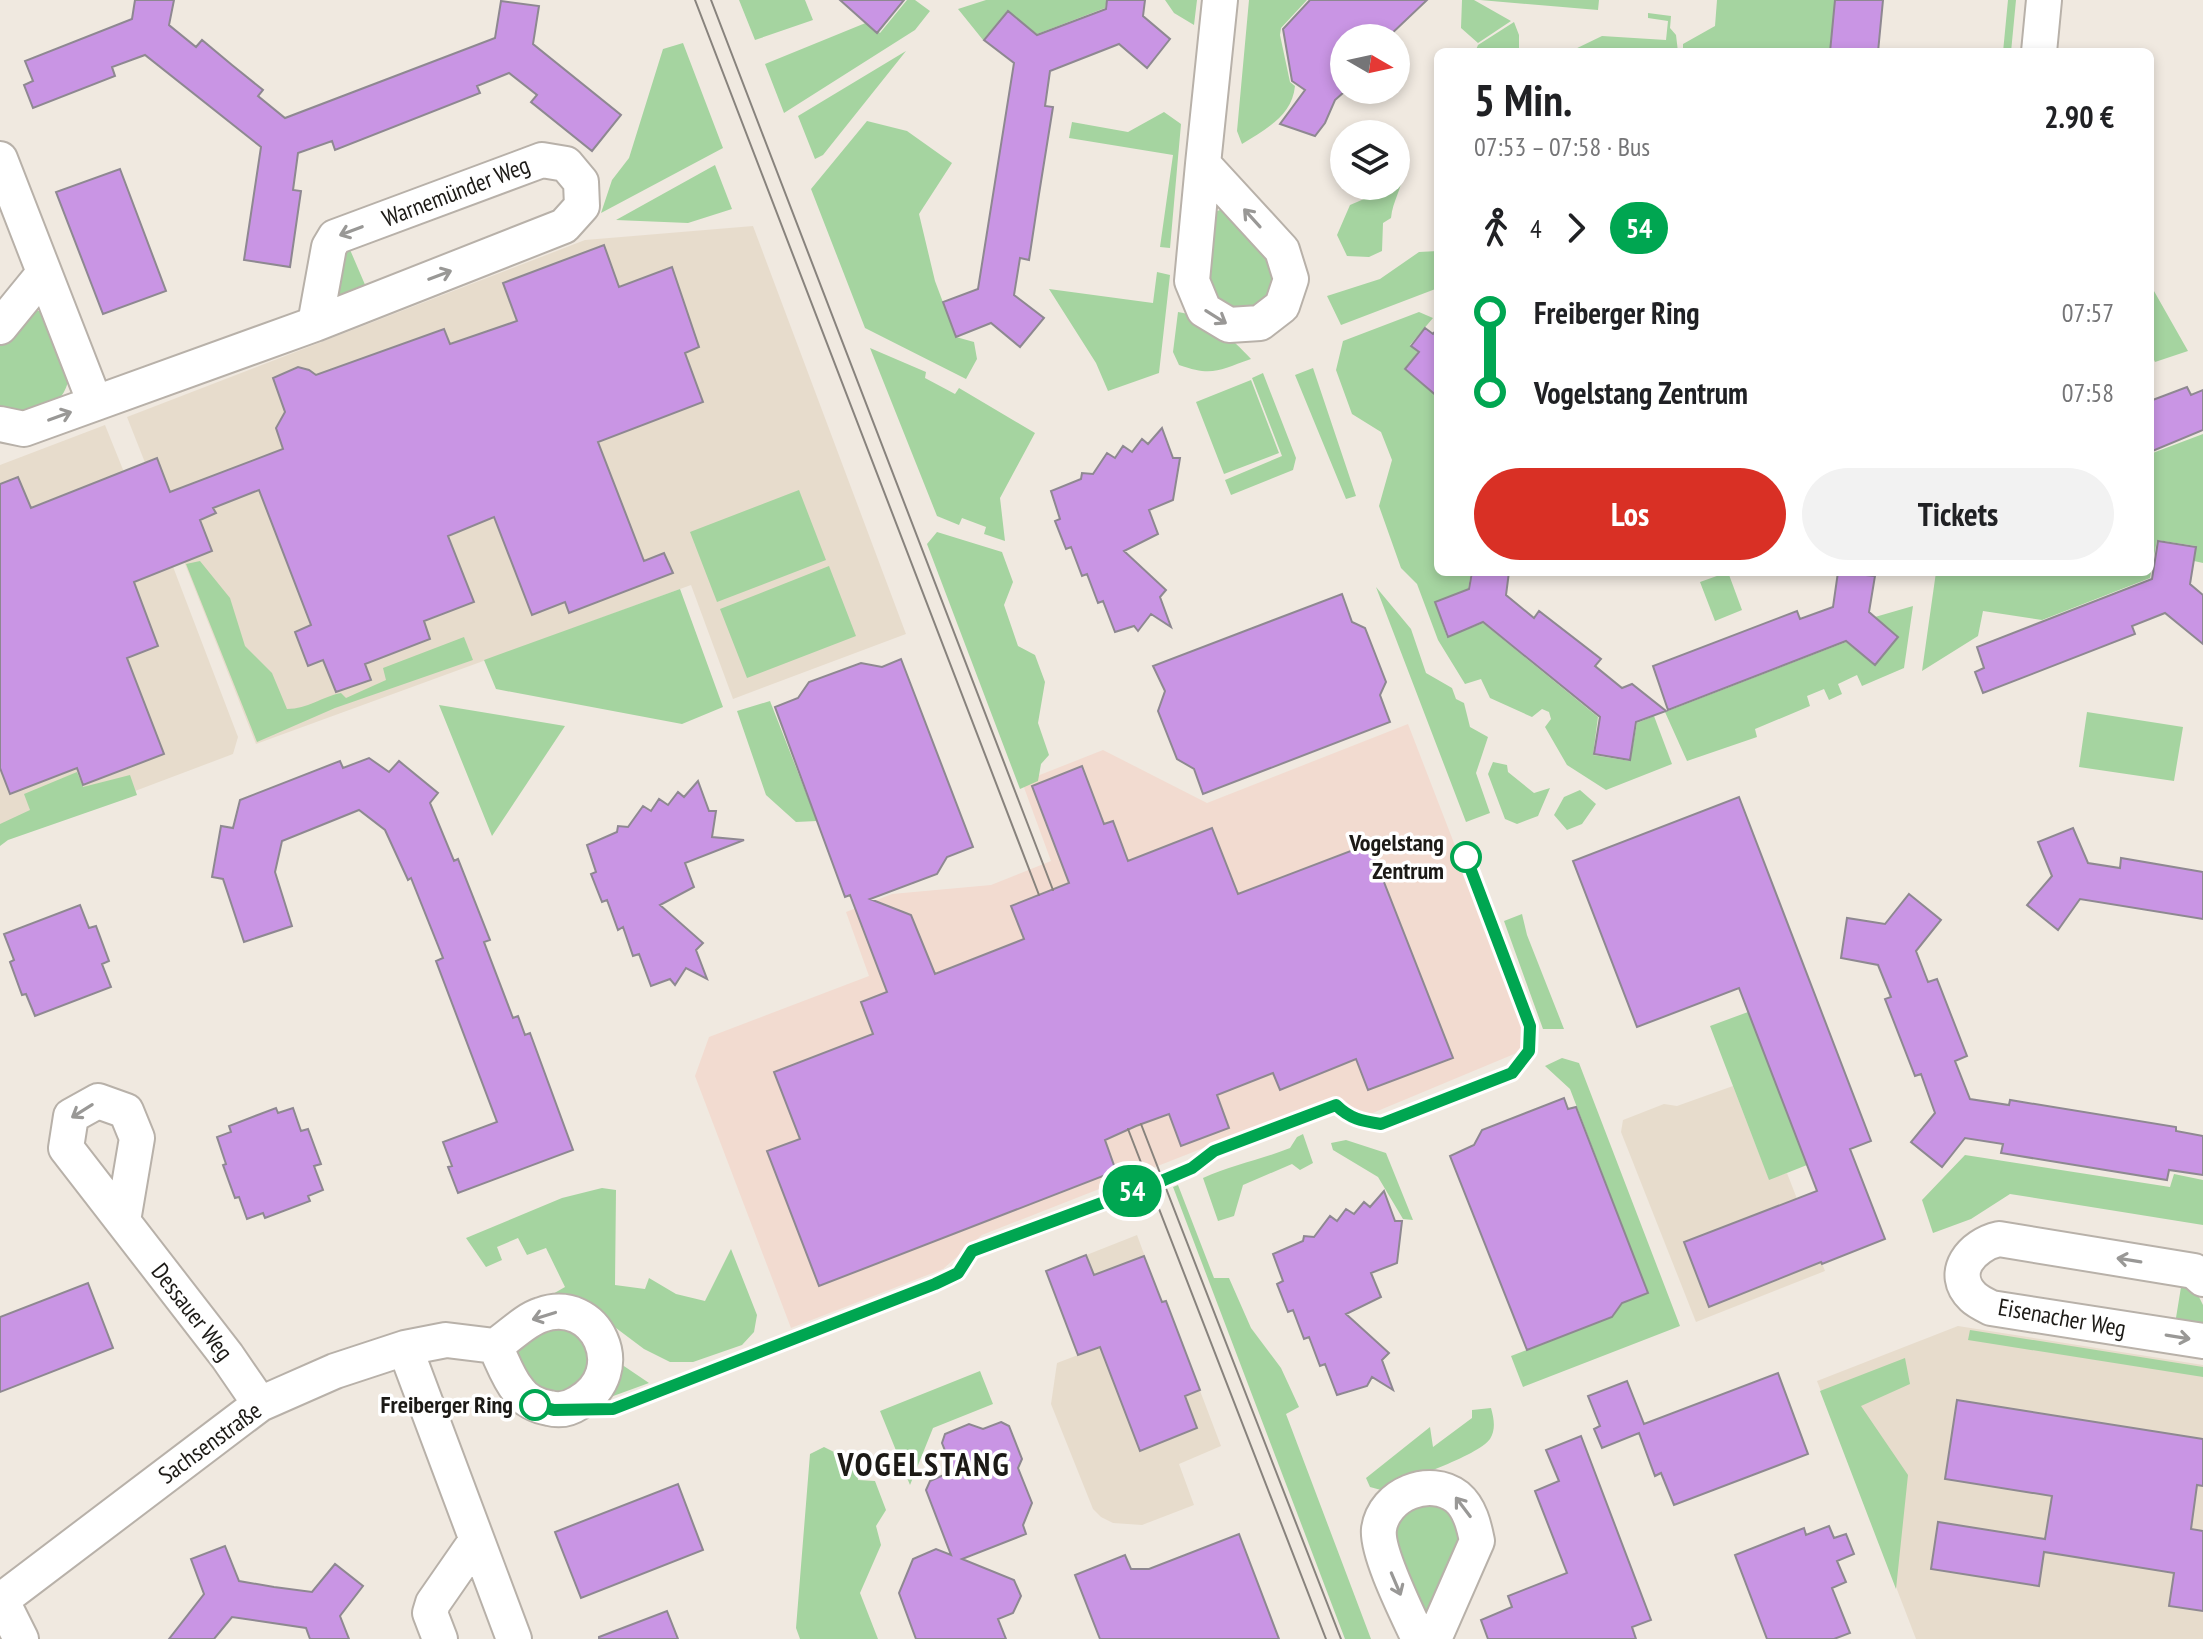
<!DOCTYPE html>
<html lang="de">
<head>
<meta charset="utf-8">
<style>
	body { margin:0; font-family:"PT Sans Narrow",sans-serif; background:#f2f2f2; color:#202124; height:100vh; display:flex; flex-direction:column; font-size:30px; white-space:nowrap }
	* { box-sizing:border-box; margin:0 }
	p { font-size:26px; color:#757577 }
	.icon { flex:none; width:44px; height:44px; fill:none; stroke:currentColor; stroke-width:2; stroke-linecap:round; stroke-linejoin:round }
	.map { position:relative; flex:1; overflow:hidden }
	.details { position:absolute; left:1434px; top:48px; width:720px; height:528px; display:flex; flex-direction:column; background:#fff; border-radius:12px; box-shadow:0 4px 12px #0003 }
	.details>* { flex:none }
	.badge { padding:0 16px; border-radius:26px; font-size:28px; line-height:52px }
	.needle { width:52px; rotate:99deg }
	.fabs { position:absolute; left:1330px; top:24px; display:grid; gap:16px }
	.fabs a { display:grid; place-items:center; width:80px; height:80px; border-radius:50%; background:#fff; box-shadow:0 4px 12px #0003; font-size:40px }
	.map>.badge { position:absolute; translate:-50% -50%; box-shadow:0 0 0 4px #fff }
	.legs { display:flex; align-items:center; gap:12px; height:88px; padding:0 40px; font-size:26px }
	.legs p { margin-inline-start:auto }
	.summary { display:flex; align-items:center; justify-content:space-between; height:136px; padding:0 40px }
	h1 { font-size:44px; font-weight:800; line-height:60px }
	.button { display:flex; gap:16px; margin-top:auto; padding:16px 40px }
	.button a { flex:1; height:92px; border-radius:48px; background:#d93025; color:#fff; font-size:32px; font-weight:800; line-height:92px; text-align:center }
	.button a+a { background:#f2f2f2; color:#202124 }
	ul { padding:0 40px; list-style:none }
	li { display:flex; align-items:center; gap:28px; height:80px; font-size:30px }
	li i { display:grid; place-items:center; width:12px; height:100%; margin:0 10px; background:currentColor }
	li i::after { content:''; width:20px; height:20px; margin:-10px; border:6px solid; border-radius:50%; background:#fff }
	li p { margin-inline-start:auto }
	li:first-child i { background:linear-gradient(#0000 50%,currentColor 0) }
	li:last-child i { background:linear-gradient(currentColor 50%,#0000 0) }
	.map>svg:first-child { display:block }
</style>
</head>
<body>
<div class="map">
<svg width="2203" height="1639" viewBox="0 0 2203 1639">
	<rect width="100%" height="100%" fill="#f0e9e0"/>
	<path fill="#f2dbd0" d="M1408 724 1525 1027 1519 1052 1368 1115 1313 1105 982 1235 943 1269 791 1328 695 1076 709 1037 869 976 846 912 892 894 991 885 1051 861 1022 782 1103 750 1207 803Z"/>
	<path fill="#e7dccc" d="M753 226 906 634 733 699 691 585 256 744 127 417 585 240Z
		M105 425 149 534 159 530 238 737 233 754 0 842V465Z
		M1733 1086 1769 1179 1787 1173 1825 1271 1696 1322 1621 1132 1623 1120 1664 1104 1677 1106Z
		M1137 1235 1158 1292 1140 1299 1151 1307 1166 1301 1175 1324 1176 1373 1191 1367 1221 1446 1179 1464 1194 1505 1142 1525 1113 1523 1101 1517 1093 1509 1051 1404 1057 1363 1078 1355 1046 1271Z
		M1958 1326 2203 1365V1639H1916L1817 1381Z"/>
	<path fill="#a5d4a0" d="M739 0H805L813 20 755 40Z
		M907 0H915L930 11 915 30 784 113 765 64 868 22 880 33Z
		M986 0H1107L1105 8 1037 34 1007 11 983 40 958 9Z
		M1165 0H1197L1194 25 1174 13Z
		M1249 0H1307L1281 28 1280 35 1290 82 1295 86C1292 116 1266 129 1242 144L1237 131Z
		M1462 0H1474L1511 21 1478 43 1461 28Z
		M1480 0H1599L1598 10Z
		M1717 0H1835L1830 52H1683V44L1715 26Z
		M2008 0H2016L2011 52H2003Z
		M1648 13 1671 16 1670 28 1676 35 1678 52H1569L1602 36 1666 40 1668 21 1648 18Z
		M1514 22 1519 35V52H1475L1478 45Z
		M683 43 723 148 601 213 612 180 629 158 663 49Z
		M906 51 823 155 815 159 798 116Z
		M1164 112 1181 124 1170 248 1160 247 1173 155 1069 138 1072 122 1128 132Z
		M867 121 907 131 952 163 919 214 935 281 956 337 974 342 977 359 966 379 865 328 811 189Z
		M1401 162C1407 184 1393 197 1391 218L1383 223 1382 251 1369 257 1347 256 1337 235 1350 205 1371 196 1373 186H1396V164Z
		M715 165 732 209 688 223 616 220Z
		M1228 207 1271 258 1279 277 1273 297 1236 316 1214 303 1205 280 1212 213Z
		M348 245 366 287 331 297Z
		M1438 251V288L1341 325 1327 296 1380 279 1419 252Z
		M1157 272 1170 275 1159 373 1108 391 1096 363 1049 289 1153 303Z
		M2150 284 2188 351 2155 362 2150 351Z
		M32 310 46 312 69 378C61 415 30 412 0 411V346Z
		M1178 312C1207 317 1232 338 1251 359 1219 370 1213 377 1179 365L1173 352Z
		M1419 312 1433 318 1410 345 1418 352 1404 369 1438 397V572H1471L1468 589 1435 602 1447 637 1483 623 1598 717 1593 755 1630 761 1637 723 1654 716 1672 764 1606 790 1567 765 1545 727 1551 719 1549 712 1542 709 1532 717 1490 698 1481 679 1465 684 1438 640 1417 584 1401 568 1379 506 1392 460 1381 432 1352 414 1336 370 1343 341Z
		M870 348 926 372 925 378 955 394 959 388 1035 433 1000 498 1005 541 984 534 986 527 962 518 959 525 937 516Z
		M1313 368 1356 496 1346 499 1295 375Z
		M1263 373 1296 458 1293 470 1231 495 1225 480 1282 456 1252 378Z
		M1251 380 1279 453 1224 474 1196 402Z
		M2203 434V563L2194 561 2196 546 2157 540 2150 578 2042 620 1983 611 1978 636 1922 671 1936 572H2150V454Z
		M799 490 826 560 717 602 690 532Z
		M937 532 1002 552 1013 582 1004 605 1018 646 1035 655 1045 682 1038 723 1049 755 1041 764 1038 781 1020 789 927 544Z
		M200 561 230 598 245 646 272 673 287 709C308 709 321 697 341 693L346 698 386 680 383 668 464 637 473 660 335 708 257 742 186 564Z
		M829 566 856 636 747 678 720 609Z
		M1728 572 1742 610 1715 621 1700 582Z
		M1376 587 1411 629 1426 673 1452 688 1456 699 1464 703 1470 727 1488 737 1476 773 1490 813 1466 822Z
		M680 589 723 707 682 724 496 689 484 660Z
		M1913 606 1904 668 1862 686 1857 675 1838 684 1842 694 1829 700 1824 689 1807 696 1810 706 1755 729 1757 737 1687 761 1665 712 1846 642 1875 665 1898 637 1875 617Z
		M770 701 817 821 796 822 766 795 737 711Z
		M439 705 565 726 492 836Z
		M2087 712 2183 727 2174 781 2079 767Z
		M1493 762 1507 765 1508 772 1534 793 1550 788 1538 816 1517 824 1505 819 1488 774Z
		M77 772 83 787 130 775 137 795 8 840 0 846V824L30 810 24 794Z
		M1580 790 1596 804 1582 824 1567 830 1554 815 1564 797Z
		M1522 914 1527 935 1564 1029H1543L1504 921Z
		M1748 1012 1807 1165 1769 1180 1710 1026Z
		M1562 1058 1579 1063 1680 1326 1523 1387 1511 1356 1612 1317 1622 1303 1648 1293 1570 1089 1545 1066Z
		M1303 1134 1313 1163 1300 1170 1292 1164 1243 1185 1234 1216 1218 1221 1203 1178C1232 1165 1260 1160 1290 1148L1297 1137Z
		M1346 1140 1386 1153 1413 1220 1403 1219 1378 1177 1333 1150 1331 1143Z
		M1965 1155 2170 1187 2174 1174 2203 1180V1225L2010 1194 1971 1219 1933 1233 1922 1200Z
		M1178 1185 1214 1278H1229L1251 1328 1281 1368 1299 1407 1286 1414 1371 1639H1345L1173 1187Z
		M602 1188 616 1190 615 1285 645 1289 649 1278 676 1294 705 1301 731 1249 757 1315 754 1332 742 1345 693 1362H670L644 1349 576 1298 551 1295 565 1287 546 1248 527 1255 518 1238 497 1247 502 1260 486 1267 466 1238 562 1198Z
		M2182 1281 2193 1285 2203 1305V1328L2175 1324Z
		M552 1323 577 1329 593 1347V1369L564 1396 540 1393 512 1374 509 1338Z
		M1970 1330 2203 1367V1377L1968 1340Z
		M1905 1358 1910 1384 1861 1406 1908 1475 1896 1589 1820 1391Z
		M615 1360 649 1383 605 1399Z
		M980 1371 993 1404 933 1428 910 1485 880 1411Z
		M1491 1408C1494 1419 1496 1429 1490 1439 1478 1456 1403 1481 1381 1490L1370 1487 1366 1478 1430 1427 1433 1447 1472 1418V1410Z
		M824 1447 856 1463 858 1480 875 1481 886 1510 876 1526 881 1545 860 1593 878 1639H800L796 1628 810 1454Z
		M1428 1500 1452 1512 1463 1538 1431 1612 1418 1611 1392 1541 1401 1511Z"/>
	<path fill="#c995e4" stroke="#8e8891" stroke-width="2" d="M135 0H174L169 25 196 47 202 40 232 65 263 90 258 96 285 118 495 38 501 1 539 6 533 44 621 115 592 151 531 102 537 95 509 73 477 86 480 93 335 150 332 141 298 153 293 190 301 191 290 267 244 260 261 147 145 55 112 67 115 76 33 108 24 85 33 81 25 61 132 19Z
		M840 0H904L877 33Z
		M1107 0H1145L1143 16 1170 39 1147 68 1119 44 1050 71 1045 106 1053 107 1039 194 1029 260 1020 258 1014 295 1044 318 1020 347 991 323 956 337 943 302 978 289 1014 63 984 40 1008 11 1037 35 1106 9Z
		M1310 0H1427L1387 38H1344V92L1335 100 1325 123 1315 136 1280 124 1305 90 1292 81 1283 29Z
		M1835 0H1883L1878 52H1830Z
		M120 169 166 291 103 314 56 192Z
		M604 245 619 287 672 267 699 347 685 353 703 402 598 442 644 561 664 553 673 573 569 613 565 602 532 615 494 517 448 536 474 602 424 621 430 639 365 664 371 680 336 692 323 660 308 666 295 632 311 625 259 490 213 508 216 513 200 520 212 551 134 582 158 646 127 658 164 754 83 785 77 768 10 794 0 768V484L18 477 31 508 157 458 170 492 283 449 276 428 285 412 273 378 298 367 309 370 316 375 444 329 450 344 517 321 503 283Z
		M1425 328 1433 334 1438 328V397L1405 369 1419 352 1411 346Z
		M2187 387 2191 395 2203 390V430L2150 452V401Z
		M1162 428 1173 458H1180L1173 500 1149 510 1158 534 1124 551 1166 590 1160 597 1171 627 1151 614 1138 631 1134 626 1115 632 1103 601 1098 603 1087 574 1082 576 1071 547 1066 549 1055 521 1060 519 1051 491 1081 479 1082 473 1093 474 1107 453 1115 458 1123 446 1132 452 1142 439 1148 444Z
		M2158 541 2196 547 2190 584 2203 595V644L2165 613 2132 626 2135 634 1983 693 1975 672 1984 668 1977 647 2152 579Z
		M1472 572H1509L1506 595 1534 618 1539 611 1601 659 1595 666 1622 688 1632 684 1666 711 1636 722 1630 760 1594 754 1600 717 1483 622 1448 637 1435 602 1469 589Z
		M1838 572 1875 576 1869 612 1898 637 1875 665 1846 641 1668 710 1653 666 1797 611 1800 619 1833 607Z
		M1342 594 1352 622 1365 628 1386 682 1380 695 1390 722 1203 794 1194 769 1177 759 1158 711 1165 691 1153 666Z
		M901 659 973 847 947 857 937 874 870 899 911 915 935 974 1024 939 1011 906 1069 883 1032 786 1082 766 1104 824 1113 821 1128 861 1212 828 1238 894 1369 844 1453 1058 1368 1090 1356 1059 1280 1090 1273 1073 1217 1095 1229 1128 1181 1146 1169 1114 1136 1126 1105 1140 1116 1171 819 1286 767 1151 800 1139 774 1072 873 1034 861 1002 887 992 850 895 845 897 775 707 798 698 809 682 861 663 882 667Z
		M369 758 389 772 399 761 438 793 430 803 454 861 458 859 490 940 484 942 513 1018 518 1016 525 1035 530 1033 573 1150 458 1193 448 1167 452 1166 443 1142 497 1122 436 961 443 958 411 878 408 880 385 830 359 810 282 841 275 872 292 926 244 942 223 879 212 877 221 826 233 828 240 800 340 761 343 768Z
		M698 781 709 811H716L712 837 744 840 685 863 694 887 660 905 703 943 696 950 707 979 686 968 675 985 670 979 651 986 639 954 633 956 623 927 618 930 607 900 602 902 591 874 596 872 587 845 617 832 618 826 628 827 643 806 651 811 659 799 668 805 678 792 684 797Z
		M1739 797 1871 1141 1850 1149 1885 1239 1822 1264 1821 1262 1709 1307 1684 1242 1817 1191 1739 988 1637 1027 1573 861Z
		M2073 828 2088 863 2120 868 2121 858 2203 872V919L2080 899 2058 930 2027 905 2052 876 2038 842Z
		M1909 894 1941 920 1916 951 1928 982 1937 979 1967 1056 1955 1061 1970 1099 2009 1105 2010 1100 2176 1127V1131L2203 1136V1175L2169 1170 2167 1180 2001 1153 2003 1144 1965 1138 1942 1167 1911 1142 1935 1113 1921 1074 1915 1076 1885 999 1891 997 1878 965 1841 958 1847 918 1885 924Z
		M80 905 89 928 96 926 109 961 102 964 111 987 35 1016 26 994 22 995 10 962 14 960 4 934Z
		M1564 1098 1568 1109 1576 1107 1648 1293 1622 1303 1612 1317 1527 1350 1450 1156 1474 1145 1482 1130Z
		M276 1108 278 1113 293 1108 301 1131 308 1129 321 1164 314 1166 323 1190 308 1196 310 1201 265 1218 263 1213 247 1219 239 1197 235 1198 223 1165 226 1164 217 1137 231 1132 229 1126Z
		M1384 1191 1395 1221H1402L1397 1263 1371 1273 1381 1297 1346 1314 1389 1353 1382 1360 1393 1390 1372 1377 1367 1386 1337 1395 1325 1364 1320 1366 1309 1337 1304 1339 1293 1310 1288 1312 1277 1284 1283 1281 1273 1254 1303 1241 1304 1236 1314 1237 1330 1216 1337 1221 1346 1209 1354 1214 1364 1202 1370 1207Z
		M1086 1255 1094 1275 1144 1256 1162 1302 1166 1301 1200 1390 1185 1396 1197 1428 1140 1451 1100 1347 1078 1355 1046 1271Z
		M88 1283 113 1348 0 1392V1317Z
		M1778 1373 1808 1454 1674 1505 1661 1473 1655 1476 1639 1433 1602 1448 1594 1429 1600 1426 1588 1396 1627 1381 1644 1424Z
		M1957 1400 2203 1439V1486L2197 1485 2191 1529 2203 1531V1611L2169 1606 2174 1573 2044 1552 2039 1586 1931 1569 1938 1522 2045 1539 2052 1496 1945 1479Z
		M1001 1422 1009 1426 1022 1459 1018 1468 1032 1503 1023 1525 1026 1534 962 1559 1014 1580 1021 1596 1013 1613 998 1619 1006 1639H916L899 1593 913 1559 936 1549 951 1555 926 1490 930 1481 953 1471 942 1443 945 1434 969 1424 983 1429Z
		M1581 1436 1651 1620 1632 1627 1636 1639H1488L1481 1620 1512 1607 1508 1596 1567 1573 1535 1491 1559 1481 1546 1450Z
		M678 1484 703 1550 581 1598 555 1532Z
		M1829 1526 1834 1538 1846 1534 1854 1554 1837 1561 1846 1582 1832 1588 1850 1633 1834 1639H1767L1735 1555 1804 1528 1806 1535Z
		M1239 1534 1279 1639H1100L1075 1575 1125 1555 1131 1569H1149Z
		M225 1546 239 1581 274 1587 312 1592 335 1564 363 1586 340 1616 349 1639H310L306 1628 232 1617 214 1639H169L204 1594 191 1559Z
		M667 1611 678 1639H599V1637Z"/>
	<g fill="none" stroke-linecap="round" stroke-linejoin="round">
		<g stroke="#b8b1a9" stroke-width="38">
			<path id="minor" d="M2039 52 2044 0
				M0 159 95 403
				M1203 164 1282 250 1291 279 1282 306 1260 323 1229 325 1204 310 1192 281 1203 164 1220 0
				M0 327 44 273
				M0 424 24 429 315 324 564 226 582 206 581 182 566 164 542 160 335 237 329 247 315 324
				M123 1221 137 1138 126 1111 98 1101 71 1116 66 1148 227 1356 260 1404
				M2203 1279 2194 1271 1999 1239C1972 1245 1948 1273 1973 1297 1977 1301 1985 1305 1991 1308L2203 1341
				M405 1348 514 1639
				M1 1599 21 1639
				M0 1601 260 1404 335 1371 405 1348 446 1340 495 1346C509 1337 525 1320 541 1315 596 1295 633 1372 578 1403 569 1409 560 1411 549 1408 537 1406 525 1400 518 1390 508 1378 502 1360 495 1346
				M440 1639 430 1613 433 1603 476 1541
				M1419 1639C1408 1615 1376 1552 1379 1529 1384 1494 1430 1476 1457 1497 1470 1508 1474 1526 1477 1541L1434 1639"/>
		</g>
		<use href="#minor" stroke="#fff" stroke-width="34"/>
		<path stroke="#88837d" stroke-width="2" d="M695 0 1039 895
			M711 0 1053 890
			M1141 1124 1341 1639
			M1128 1129 1326 1639"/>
	</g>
	<defs><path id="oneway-shaft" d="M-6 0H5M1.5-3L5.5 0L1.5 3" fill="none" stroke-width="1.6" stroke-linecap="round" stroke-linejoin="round" transform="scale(2)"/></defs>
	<g stroke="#999896">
		<use href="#oneway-shaft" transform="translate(1252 218) rotate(-132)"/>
		<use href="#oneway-shaft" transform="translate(351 231) rotate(159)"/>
		<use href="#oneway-shaft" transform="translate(440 275) rotate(-21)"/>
		<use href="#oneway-shaft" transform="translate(1216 317) rotate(32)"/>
		<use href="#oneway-shaft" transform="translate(60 416) rotate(-20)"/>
		<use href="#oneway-shaft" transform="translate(82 1111) rotate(148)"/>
		<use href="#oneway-shaft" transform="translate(2129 1260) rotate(-171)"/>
		<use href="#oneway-shaft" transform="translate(544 1316) rotate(163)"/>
		<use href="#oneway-shaft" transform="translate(2178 1337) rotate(9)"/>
		<use href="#oneway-shaft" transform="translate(1463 1507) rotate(-127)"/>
		<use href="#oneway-shaft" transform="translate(1396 1584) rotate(67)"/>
	</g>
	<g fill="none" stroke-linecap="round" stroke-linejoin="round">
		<g stroke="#fff" stroke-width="18">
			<path id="line-1" d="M535 1405 554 1410 613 1409 935 1284 958 1273 972 1251 1164 1180 1192 1168 1214 1151 1336 1105C1350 1119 1362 1121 1381 1124L1512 1073 1529 1051 1530 1026 1466 857"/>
		</g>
		<use href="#line-1" stroke="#00a651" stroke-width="12"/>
	</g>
	<g fill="#fff" stroke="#00a651" stroke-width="4">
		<circle cx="1466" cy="857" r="14"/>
		<circle cx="535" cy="1405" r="14"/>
	</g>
	<g text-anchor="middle" stroke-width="7" stroke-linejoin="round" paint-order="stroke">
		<g font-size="24" fill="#1c1a16" stroke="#fff">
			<text transform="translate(456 192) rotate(-21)" y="8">Warnemünder Weg</text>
			<text transform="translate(192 1312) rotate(52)" y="8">Dessauer Weg</text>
			<text transform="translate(2062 1318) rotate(10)" y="8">Eisenacher Weg</text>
			<text transform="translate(210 1443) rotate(-36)" y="8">Sachsenstraße</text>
		</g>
		<g font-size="24" font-weight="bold" fill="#1c1a16" stroke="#fff" text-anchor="end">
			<text x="1444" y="851">Vogelstang<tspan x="1444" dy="28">Zentrum</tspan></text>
			<text x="513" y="1413">Freiberger Ring</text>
		</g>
		<g font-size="32" font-weight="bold" letter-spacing="2" fill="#1c1a16" stroke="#fff">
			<text x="924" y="1476">VOGELSTANG</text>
		</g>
	</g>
</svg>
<div class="fabs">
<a><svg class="needle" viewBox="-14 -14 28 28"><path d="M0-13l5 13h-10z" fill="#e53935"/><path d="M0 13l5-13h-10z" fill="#757577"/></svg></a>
<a><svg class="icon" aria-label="layers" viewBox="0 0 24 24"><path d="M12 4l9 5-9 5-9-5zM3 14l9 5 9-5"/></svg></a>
</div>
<b class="badge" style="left:1132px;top:1191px;background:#00a651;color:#fff">54</b>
<section class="details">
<div class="summary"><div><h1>5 Min.</h1><p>07:53 – 07:58 · Bus</p></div><b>2.90 €</b></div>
<div class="legs"><svg class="icon" aria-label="walk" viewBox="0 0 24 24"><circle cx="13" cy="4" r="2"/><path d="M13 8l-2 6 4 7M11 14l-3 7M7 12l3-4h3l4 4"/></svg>4<svg class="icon" aria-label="forward" viewBox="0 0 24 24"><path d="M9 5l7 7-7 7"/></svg><b class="badge" style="background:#00a651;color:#fff">54</b></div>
<ul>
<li><i style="color:#00a651"></i><b>Freiberger Ring</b><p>07:57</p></li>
<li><i style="color:#00a651"></i><b>Vogelstang Zentrum</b><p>07:58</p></li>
</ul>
<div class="button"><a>Los</a><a>Tickets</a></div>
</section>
</div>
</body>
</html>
